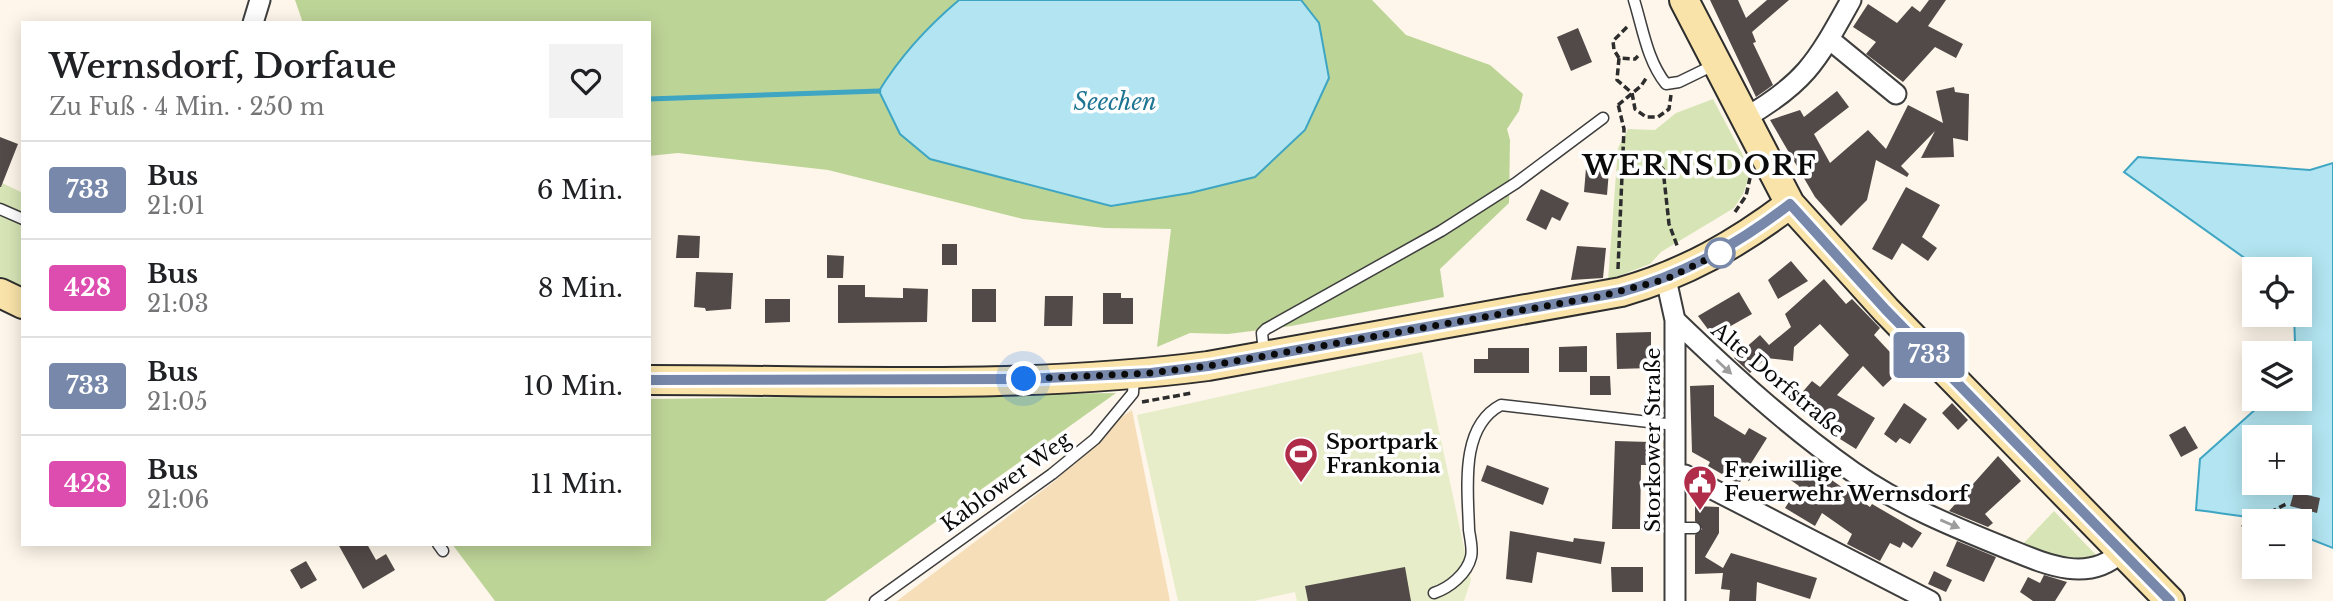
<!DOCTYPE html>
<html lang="de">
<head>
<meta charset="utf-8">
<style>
	body { margin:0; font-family:"Libre Baskerville",serif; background:#f2f2f2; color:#202124; height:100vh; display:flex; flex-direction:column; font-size:26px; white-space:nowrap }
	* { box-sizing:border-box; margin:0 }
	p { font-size:23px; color:#757577 }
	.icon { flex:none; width:38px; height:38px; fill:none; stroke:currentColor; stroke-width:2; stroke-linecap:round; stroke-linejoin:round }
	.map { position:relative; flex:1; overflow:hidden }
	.side { position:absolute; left:21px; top:21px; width:630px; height:525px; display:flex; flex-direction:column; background:#fff; border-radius:0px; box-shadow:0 4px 18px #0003 }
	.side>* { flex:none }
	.badge { padding:0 14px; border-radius:5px; font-size:24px; line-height:46px }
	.fabs { position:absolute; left:2242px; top:257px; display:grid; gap:14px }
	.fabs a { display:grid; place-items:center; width:70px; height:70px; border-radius:0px; background:#fff; box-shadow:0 4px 18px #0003; font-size:35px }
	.you { position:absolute; width:35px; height:35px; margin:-18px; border:5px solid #fff; border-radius:50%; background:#1a73e8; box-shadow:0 0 0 10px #1a73e833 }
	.map>.badge { position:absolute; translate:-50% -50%; box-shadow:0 0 0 4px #fff }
	.round { display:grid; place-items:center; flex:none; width:74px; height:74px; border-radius:0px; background:#f2f2f2 }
	.overview { display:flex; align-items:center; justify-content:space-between; height:119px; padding:0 28px }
	h1 { font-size:33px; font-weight:600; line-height:52px }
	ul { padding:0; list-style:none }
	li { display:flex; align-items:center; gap:21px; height:98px; padding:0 28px; border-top:2px solid #e0e0e0 }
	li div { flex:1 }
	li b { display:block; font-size:26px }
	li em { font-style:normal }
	li .badge { min-width:77px; font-weight:700; text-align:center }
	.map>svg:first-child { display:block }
</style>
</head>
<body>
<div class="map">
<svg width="2333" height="601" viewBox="0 0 2333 601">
	<rect width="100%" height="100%" fill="#fef6ea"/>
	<path fill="#d7e5b6" d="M1713 99 1747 163 1748 180 1743 194 1734 208 1661 252 1650 264 1608 280 1618 148 1628 129 1655 130 1676 113Z
		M0 182 23 193V291L0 279Z
		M2054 511 2099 558 2092 564 2019 548Z"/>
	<path fill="#bdd497" d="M295 0H959C927 26 901 55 879 91L930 159 1111 206 1319 23 1301 0H1372L1406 35 1490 65 1523 94 1519 111 1507 129 1510 140 1509 203 1440 269 1444 297 1291 326 1228 334 1190 333 1157 347 1171 229 1105 228 1023 219 828 170 678 153 649 156V23H303Z
		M1116 393 825 601H495L452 544H649V399Z"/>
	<path fill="#f6deb9" d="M1132 410 1170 601H897L1056 480 1112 423Z"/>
	<path fill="#e6edc8" d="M1422 352 1471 580 1464 601H1297L1295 592 1254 601H1178L1137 415Z"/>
	<path fill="#b2e5f1" stroke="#3ea5c3" stroke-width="2" fill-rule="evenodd" d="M959 0H1301L1319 23 1329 78 1305 130 1255 177 1190 193 1111 206 930 159 900 134 879 91C901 55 927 27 959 0Z
		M2138 157 2310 170 2333 163V548L2300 535V522C2265 521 2231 514 2196 510L2200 459 2267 399H2300V354L2289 353 2295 342 2294 315H2300V270L2260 269 2124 172ZM2254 438H2300V483H2254Z"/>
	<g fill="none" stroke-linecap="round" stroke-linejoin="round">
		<path stroke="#3ea5c3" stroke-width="5" d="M649 99 879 91"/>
	</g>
	<path fill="#524a48" d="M1710 0H1738L1746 18 1767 0H1789L1752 32 1756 42 1753 43 1773 85 1756 97Z
		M1929 0H1946L1928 26 1963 44 1956 58 1935 47 1903 82 1866 54 1876 42 1853 27 1868 4 1897 23 1912 6 1920 12Z
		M1578 28 1592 62 1571 71 1557 37Z
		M1954 87 1955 92 1969 94 1968 141 1953 138 1954 157 1921 158 1935 131 1901 166 1909 174 1907 177 1876 160 1867 200 1841 226 1815 197 1770 120 1800 110 1804 117 1837 91 1849 107 1814 134 1830 163 1868 130 1886 149 1908 105 1943 123 1936 91Z
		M0 137 18 144 1 187H0Z
		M1587 156 1610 158 1607 195 1584 192Z
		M1906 187 1940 205 1922 237 1937 248 1928 261 1902 243 1892 260 1872 249Z
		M1541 189 1569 203 1560 221 1552 217 1546 230 1526 220Z
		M678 235 700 236 699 258H676Z
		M942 244H957V265H942Z
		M1577 246 1606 248 1603 278 1571 280Z
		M827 255 844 256 843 278H827Z
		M1791 261 1808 281 1778 299 1768 280Z
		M696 272 733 273 731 309 706 311 705 308 694 307Z
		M1824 279 1846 304 1852 299 1880 328 1874 335 1904 367 1883 387 1863 366 1837 395 1875 418 1856 449 1824 429 1793 403 1812 381 1820 387 1849 355 1820 324 1794 347 1793 361 1766 358 1750 373 1734 358 1760 335 1769 345 1791 327 1785 314Z
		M838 285H865V297L903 298V288L928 289 927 322 838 323Z
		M972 289H996V322H972Z
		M1739 292 1752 314 1713 336 1698 316Z
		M1103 293H1121V298H1133V324H1103Z
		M1045 296H1073L1072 326H1044Z
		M765 299H790V322L765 323Z
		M1651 332V368L1617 369 1616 333Z
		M1587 346V372H1559V347Z
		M1488 348H1529V373H1474V359H1488Z
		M1590 376H1610L1611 395H1590Z
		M1714 385V416L1745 435 1749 428 1767 438 1750 465 1756 468 1749 481 1743 477 1739 484 1708 466 1710 462 1692 452 1690 386Z
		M1904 403 1927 419 1910 444 1900 438 1896 443 1884 434Z
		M1952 403 1968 420 1958 430 1942 413Z
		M2185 426 2198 448 2181 457 2169 435Z
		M1615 441 1650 442 1649 465H1641L1640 529H1612Z
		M1998 456 2021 481 1985 514 1993 523 1988 527 1949 511Z
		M1799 457 1870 507 1872 504 1922 533 1912 548 1903 542 1900 548 1890 543 1880 561 1847 544 1852 534 1822 513 1815 526 1785 508 1799 486 1785 476Z
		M1487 465 1549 488 1543 505 1481 481Z
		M2294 492 2320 498 2317 513 2290 506Z
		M1695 506 1719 507V533L1705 557 1723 568 1731 553 1817 578 1810 599 1757 582 1756 601H1729L1730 590 1721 589 1723 573 1695 574V535L1702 529 1695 521Z
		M1510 531 1573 542 1574 538 1605 542 1601 564 1537 552 1532 583 1506 579Z
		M1957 541 1996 557 1984 582 1946 566Z
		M338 544H367L376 560 386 554 395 570 363 589Z
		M306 561 317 580 301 589 290 570Z
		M1405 567 1411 601H1308L1305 586Z
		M1611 567H1643V592H1612Z
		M1934 571 1952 580 1946 592 1928 584Z
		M2044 575 2067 582 2055 601H2033L2020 592 2028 577 2040 583Z"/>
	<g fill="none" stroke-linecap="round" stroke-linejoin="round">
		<g stroke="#3e3e3e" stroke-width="13">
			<path id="lane" d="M1634 0C1643 29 1647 60 1666 84L1679 82 1714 65
				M0 209 23 219
				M1264 353 1262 333 1266 329 1441 231 1516 183 1603 118
				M1677 528H1695
				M438 544 443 551
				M1434 593C1449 588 1467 574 1471 557 1473 549 1470 538 1469 530 1468 490 1459 427 1501 405L1675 425
				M875 601 1052 474 1095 439 1133 393 1134 377"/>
		</g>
		<g stroke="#3e3e3e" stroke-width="23">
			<path id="street" d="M253 23 260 0
				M1829 39 1896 94
				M1743 119C1806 83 1817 61 1851 0
				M1666 279 1675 320V601
				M1675 320C1731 374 1789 427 1853 472 1900 505 1954 527 2006 548 2043 563 2087 584 2120 553
				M1676 475H1685L1930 601"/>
		</g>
		<g stroke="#2d2d2d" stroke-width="32">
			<path id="secondary" d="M1684 0 1790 204 1886 310 2170 601
				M0 293 23 304
				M649 380C835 380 1024 390 1208 366L1621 292C1685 274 1737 244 1790 204"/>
		</g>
		<path stroke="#2d2d2d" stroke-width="3.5" stroke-dasharray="7 3.5" stroke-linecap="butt" d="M1627 27 1613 41 1614 50 1619 58 1635 59 1638 56
			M1619 58 1617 80 1632 93 1635 109 1646 117H1658L1669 109 1671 95
			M1618 105 1641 86 1647 77
			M1624 153 1645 154 1663 169 1669 224 1678 248
			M1735 212 1746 196 1750 178
			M1618 269 1624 129 1618 104
			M1142 402 1192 393
			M2242 527 2288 503"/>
		<use href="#lane" stroke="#fff" stroke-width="10"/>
		<use href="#street" stroke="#fff" stroke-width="19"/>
		<use href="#secondary" stroke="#f9e3a9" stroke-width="28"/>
	</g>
	<defs><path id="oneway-solid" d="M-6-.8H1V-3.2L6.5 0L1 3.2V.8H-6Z" transform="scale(1.75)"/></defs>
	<g fill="#9d9d9d">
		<use href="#oneway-solid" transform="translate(1724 367) rotate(43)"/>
		<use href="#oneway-solid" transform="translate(1950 524) rotate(23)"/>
	</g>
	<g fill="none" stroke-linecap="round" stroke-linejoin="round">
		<g stroke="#fff" stroke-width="16">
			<path id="line" d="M649 380 1024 379 1151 373 1208 366 1621 292C1685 274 1738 244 1790 204L1886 310 2170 601"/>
		</g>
		<use href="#line" stroke="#78a" stroke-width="10"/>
		<path stroke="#0b0b0b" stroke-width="7" stroke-dasharray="0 12.6" d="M1024 379 1151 373 1208 366 1602 296 1666 279 1720 253"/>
	</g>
	<defs>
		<g id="stadium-pin" transform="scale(1.75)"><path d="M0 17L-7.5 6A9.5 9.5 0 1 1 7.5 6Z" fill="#b02d4a" stroke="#fff"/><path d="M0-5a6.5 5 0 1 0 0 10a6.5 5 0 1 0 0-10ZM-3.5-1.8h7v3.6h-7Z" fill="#fff"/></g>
		<g id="civic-pin" transform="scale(1.75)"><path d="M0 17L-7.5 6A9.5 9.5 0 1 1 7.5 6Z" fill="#b02d4a" stroke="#fff"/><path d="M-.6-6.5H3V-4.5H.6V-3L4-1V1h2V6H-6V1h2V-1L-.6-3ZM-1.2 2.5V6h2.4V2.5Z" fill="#fff"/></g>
	</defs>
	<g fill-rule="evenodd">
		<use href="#stadium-pin" x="1301" y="454"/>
		<use href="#civic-pin" x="1700" y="482"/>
	</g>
	<circle fill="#fff" stroke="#78a" stroke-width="3.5" cx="1720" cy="253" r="14"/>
	<g text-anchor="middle" stroke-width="7" stroke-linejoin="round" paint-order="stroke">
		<g font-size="21" fill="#0b0b0b" stroke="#fff">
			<text transform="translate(1778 380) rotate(40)" y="7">Alte Dorfstraße</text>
			<text transform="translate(1653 440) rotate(-90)" y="7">Storkower Straße</text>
			<text transform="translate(1006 482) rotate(-36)" y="7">Kablower Weg</text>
		</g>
		<g font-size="21" font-weight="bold" fill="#0b0b0b" stroke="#fff" text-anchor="start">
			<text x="1326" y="449">Sportpark<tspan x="1326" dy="24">Frankonia</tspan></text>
			<text x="1724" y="477">Freiwillige<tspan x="1724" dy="24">Feuerwehr Wernsdorf</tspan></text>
		</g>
		<g font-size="23" font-style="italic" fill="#1e7493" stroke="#fff">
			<text x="1115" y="110">Seechen</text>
		</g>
		<g font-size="28" font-weight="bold" letter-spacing="2" fill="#0b0b0b" stroke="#fff">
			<text x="1700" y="175">WERNSDORF</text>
		</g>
	</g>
</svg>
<div class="fabs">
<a><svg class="icon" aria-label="locate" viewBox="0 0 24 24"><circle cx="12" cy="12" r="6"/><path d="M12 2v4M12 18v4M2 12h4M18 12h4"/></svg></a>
<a><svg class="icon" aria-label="layers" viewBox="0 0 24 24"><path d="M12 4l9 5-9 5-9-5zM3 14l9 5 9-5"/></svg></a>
<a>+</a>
<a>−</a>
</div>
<div class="you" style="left:1024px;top:379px"></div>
<b class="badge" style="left:1929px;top:355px;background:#78a;color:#fff">733</b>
<section class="side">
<div class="overview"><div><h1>Wernsdorf, Dorfaue</h1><p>Zu Fuß · 4 Min. · 250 m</p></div><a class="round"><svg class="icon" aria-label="heart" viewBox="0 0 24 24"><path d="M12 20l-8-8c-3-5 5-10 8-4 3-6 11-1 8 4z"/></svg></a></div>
<ul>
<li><span class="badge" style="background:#78a;color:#fff">733</span><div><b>Bus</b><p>21:01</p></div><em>6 Min.</em></li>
<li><span class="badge" style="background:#dd4daf;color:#fff">428</span><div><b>Bus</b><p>21:03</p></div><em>8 Min.</em></li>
<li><span class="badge" style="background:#78a;color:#fff">733</span><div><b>Bus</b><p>21:05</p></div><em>10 Min.</em></li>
<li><span class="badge" style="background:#dd4daf;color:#fff">428</span><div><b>Bus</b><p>21:06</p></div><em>11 Min.</em></li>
</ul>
</section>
</div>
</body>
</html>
